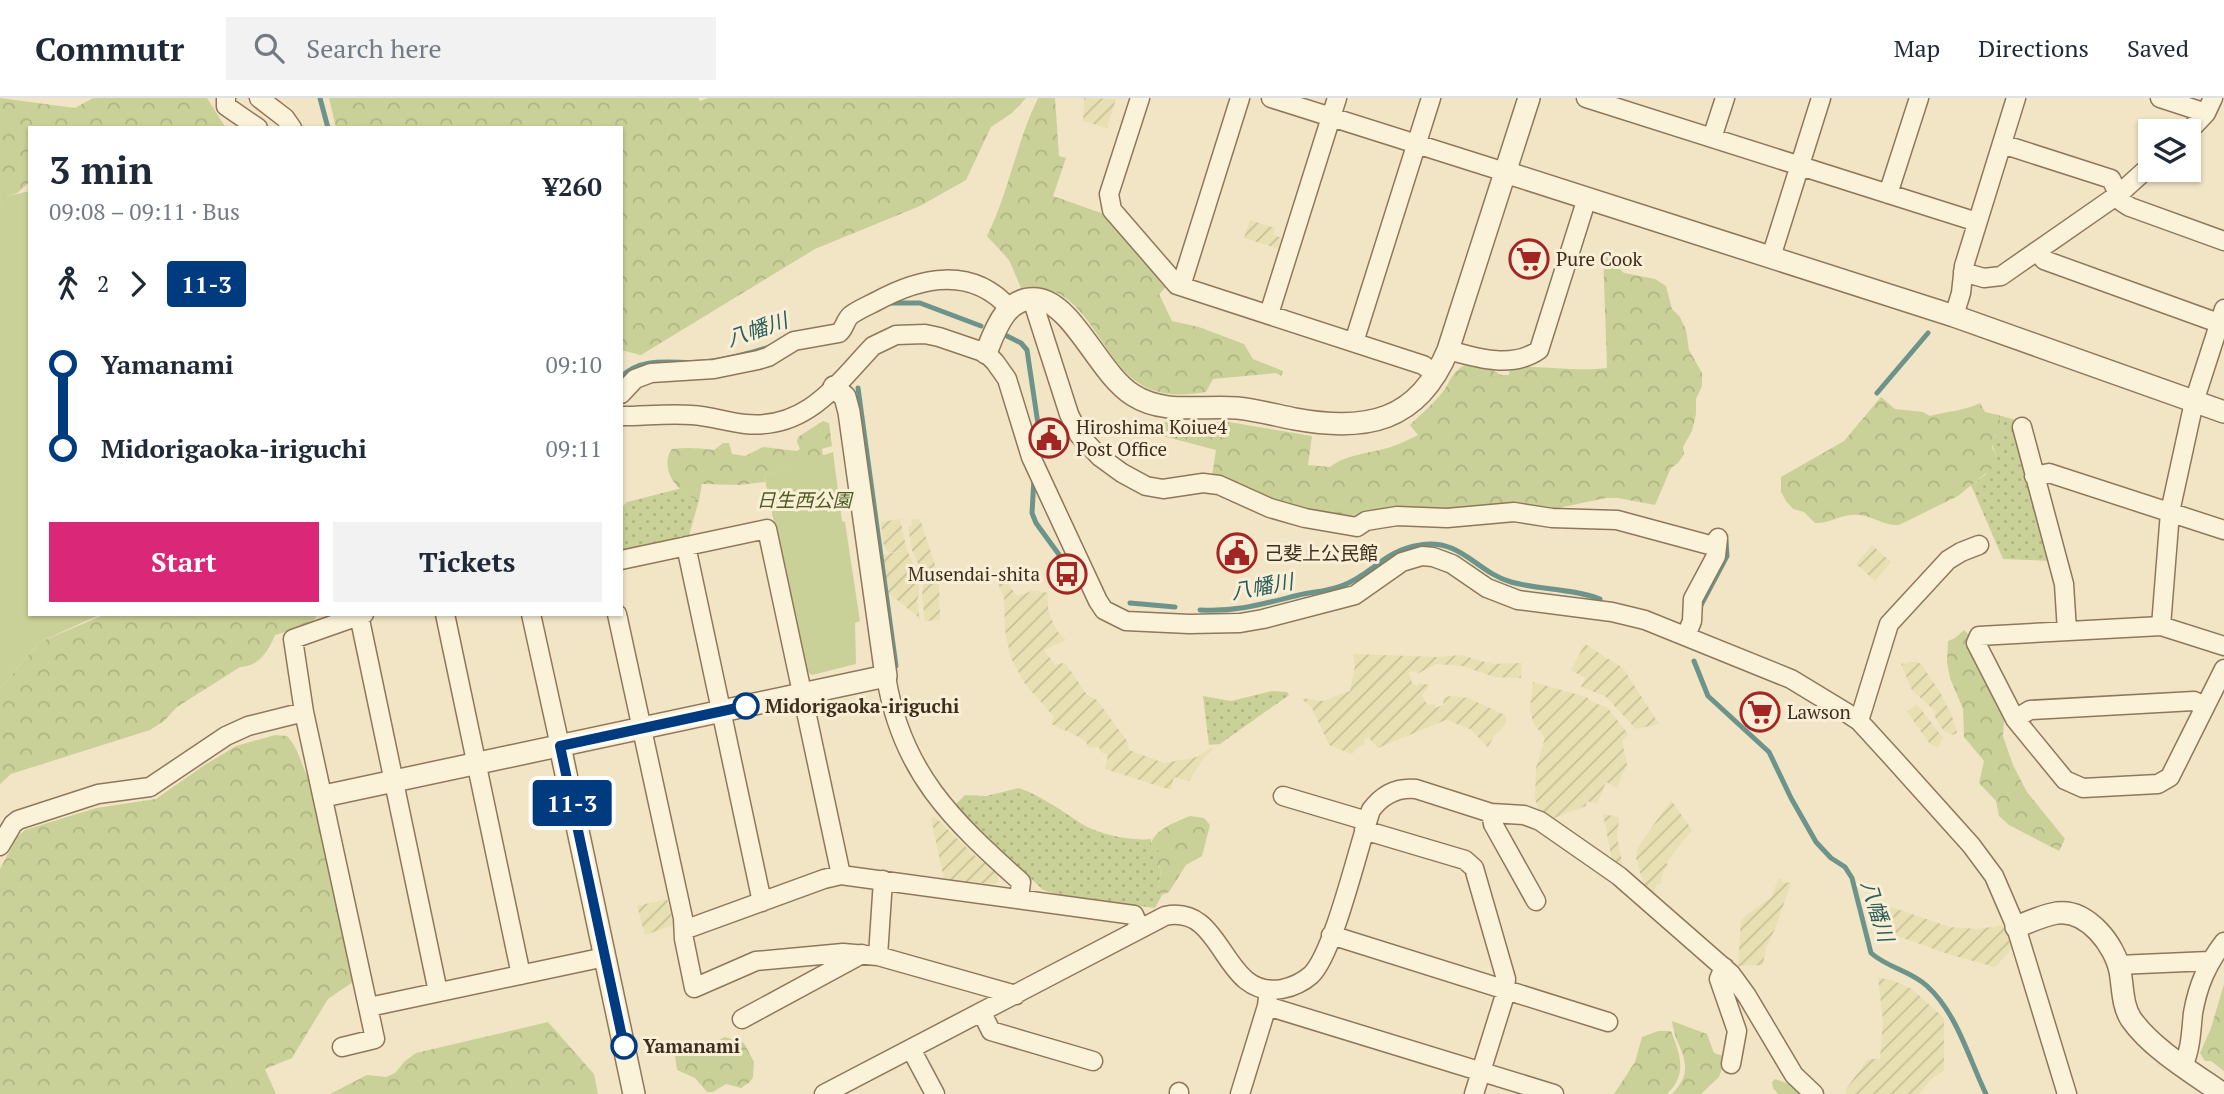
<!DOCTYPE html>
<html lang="en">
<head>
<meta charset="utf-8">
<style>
	body { margin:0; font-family:"PT Serif","Noto Sans JP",serif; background:#f2f2f3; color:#1f2937; height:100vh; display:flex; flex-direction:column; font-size:26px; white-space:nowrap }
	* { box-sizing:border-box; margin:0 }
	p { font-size:23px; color:#747a83 }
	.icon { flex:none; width:38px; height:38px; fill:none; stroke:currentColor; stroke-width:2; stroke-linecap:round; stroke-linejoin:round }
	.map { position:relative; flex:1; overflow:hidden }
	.details { position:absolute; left:28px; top:28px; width:595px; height:490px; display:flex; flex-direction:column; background:#fff; border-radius:0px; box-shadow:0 2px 5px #0004 }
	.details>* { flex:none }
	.badge { padding:0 14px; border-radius:5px; font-size:24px; line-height:46px }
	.fabs { position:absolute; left:2138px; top:21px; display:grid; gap:14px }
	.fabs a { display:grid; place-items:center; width:63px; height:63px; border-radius:0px; background:#fff; box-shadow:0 2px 5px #0004; font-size:35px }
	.map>.badge { position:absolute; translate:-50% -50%; box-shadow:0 0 0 4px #fff }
	.legs { display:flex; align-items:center; gap:10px; height:77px; padding:0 21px; font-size:23px }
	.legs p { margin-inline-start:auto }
	.overview { display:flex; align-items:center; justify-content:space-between; height:119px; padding:0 21px }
	h1 { font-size:38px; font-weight:600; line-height:52px }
	.action { display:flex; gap:14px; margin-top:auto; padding:14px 21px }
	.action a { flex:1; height:80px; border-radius:0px; background:#db2777; color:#fff; font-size:28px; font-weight:600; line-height:80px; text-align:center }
	.action a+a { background:#f2f2f3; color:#1f2937 }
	ul { padding:0 21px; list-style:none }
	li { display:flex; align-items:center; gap:24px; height:84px; font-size:26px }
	li i { display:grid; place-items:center; width:10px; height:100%; margin:0 9px; background:currentColor }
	li i::after { content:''; width:18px; height:18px; margin:-9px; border:5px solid; border-radius:50%; background:#fff }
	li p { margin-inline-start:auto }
	li:first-child i { background:linear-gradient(#0000 50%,currentColor 0) }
	li:last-child i { background:linear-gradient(currentColor 50%,#0000 0) }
	header { display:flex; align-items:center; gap:42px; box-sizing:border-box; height:98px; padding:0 35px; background:#fff; border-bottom:2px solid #e0e1e3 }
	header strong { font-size:33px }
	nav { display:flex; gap:38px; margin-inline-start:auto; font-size:24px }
	.search { width:490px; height:63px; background:#f2f2f3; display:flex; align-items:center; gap:18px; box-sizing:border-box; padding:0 24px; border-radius:0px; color:#747a83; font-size:26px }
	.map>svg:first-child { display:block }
</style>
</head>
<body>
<header>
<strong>Commutr</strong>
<div class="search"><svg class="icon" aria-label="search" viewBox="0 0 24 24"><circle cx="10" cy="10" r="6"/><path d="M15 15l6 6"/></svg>Search here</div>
<nav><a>Map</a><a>Directions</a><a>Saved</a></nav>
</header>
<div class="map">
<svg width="2224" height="996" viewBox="0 0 2224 996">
	<defs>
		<pattern id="farmland-furrows" width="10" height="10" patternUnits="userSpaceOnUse" patternTransform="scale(1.75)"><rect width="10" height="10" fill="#e8e0b2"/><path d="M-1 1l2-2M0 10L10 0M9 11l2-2" fill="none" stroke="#c8c099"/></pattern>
		<pattern id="grass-dots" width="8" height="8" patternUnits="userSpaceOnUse" patternTransform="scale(1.75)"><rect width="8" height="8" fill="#cad198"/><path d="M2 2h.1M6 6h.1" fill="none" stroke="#afb483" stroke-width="1.8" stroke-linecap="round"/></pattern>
		<pattern id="forest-crowns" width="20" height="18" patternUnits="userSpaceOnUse" patternTransform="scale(1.75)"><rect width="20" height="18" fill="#cad198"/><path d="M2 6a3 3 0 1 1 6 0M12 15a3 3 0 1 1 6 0" fill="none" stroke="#afb483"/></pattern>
	</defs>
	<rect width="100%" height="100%" fill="#f2e5c6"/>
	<path fill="url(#farmland-furrows)" d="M1084 0 1116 1 1107 30 1083 23Z
		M1250 122 1275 130 1273 137 1285 141 1282 152 1244 140Z
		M900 421 907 452 919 479V496L917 503 920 523 917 518 887 494 883 457 906 452 888 455 883 445 881 424Z
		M920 421 939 479 940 522 925 523 922 498 924 479 912 452 908 429 912 428 911 422Z
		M1872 447 1891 464 1875 483 1856 466Z
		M1002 478 1017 498 1035 492 1048 495V511L1051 520 1057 533 1066 542 1044 552 1055 567 1061 565 1066 566 1087 597 1097 602 1127 643 1129 652 1164 665 1197 659 1212 649 1213 651 1203 661 1189 683 1174 679 1171 692 1105 671 1108 657 1101 654 1099 649 1089 650 1086 644 1079 639 1051 626 1054 619 1025 586 1011 560 1005 533 1004 499 997 483Z
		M1585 546 1623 570 1659 626 1636 631 1605 598 1581 589 1585 580 1571 572Z
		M1353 556 1437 559 1461 557 1492 566 1522 565 1521 580 1495 579 1462 568 1436 566 1417 576 1416 573 1409 575 1412 585 1417 588 1419 585 1430 587 1422 597 1427 607 1435 606V610L1443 607 1444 600 1450 598 1468 600 1505 617 1507 622 1504 628 1494 638 1488 649 1470 631 1446 622 1378 650 1368 639 1364 641 1365 646 1358 649 1352 656 1329 647 1312 610 1301 600 1323 603 1350 593 1355 568Z
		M1915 563 1921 566 1940 594 1952 618 1957 635 1952 637 1943 632 1934 617 1936 614 1912 592 1901 566Z
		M1533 584 1586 599 1594 605 1607 609 1628 636 1622 643 1627 666 1617 690 1606 684 1597 706 1587 703 1586 708 1554 720 1552 725 1541 718 1535 701 1536 670 1545 640 1533 625 1530 610Z
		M1917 606 1943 640 1938 650 1930 646 1907 614Z
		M1671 702 1692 732 1666 765 1668 766 1663 774 1661 786 1656 787 1655 793 1649 798 1646 794 1636 760 1638 749Z
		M1603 716 1619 719 1617 739 1624 774 1613 767Z
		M935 719 972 755 998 776V784L993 786 944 782 931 720Z
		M1779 780H1782V784L1791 785 1775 831 1766 849 1763 867 1738 868 1741 821 1771 799Z
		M667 801 674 827 645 837 637 808Z
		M1873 803 1950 829 1977 831 2006 827 2012 851 1995 869 1951 857 1880 832 1874 817Z
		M1878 880 1892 882 1912 891 1944 920V973L1933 980 1919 996H1846V991L1868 961H1880L1883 923Z"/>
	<path fill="url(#grass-dots)" d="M1998 317 2016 322 2054 463 2003 461 1971 387 1985 377 1997 358C1989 345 1994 339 2003 329Z
		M682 390 687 397 699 402 688 441 621 455V410L627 404Z
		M1272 593 1287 594 1289 597 1220 646 1209 647 1203 598 1231 603Z
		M1019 690C1044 699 1060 712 1082 726 1101 737 1130 743 1151 741V746L1159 753 1158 767 1161 773 1158 792 1162 797 1155 810 1059 797 1043 792 954 708 965 697 986 698Z"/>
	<path fill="url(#forest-crowns)" d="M0 0 75 10 93 0H207L226 30H30V84L17 95 8 98 0 105Z
		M329 0H698L700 3 708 0H1026L1012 15 991 29 966 82 920 108 815 151 641 257 621 252V30H336Z
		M1038 0H1055L1059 58 1066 60 1053 98 1104 116 1168 187 1159 196 1172 223 1199 229 1244 246 1253 261 1283 273 1281 278 1276 275 1213 281 1206 294C1188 297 1169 298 1152 292 1097 271 1092 180 1021 190L1009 162 987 138C1009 94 1016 45 1038 0Z
		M1603 155 1624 175 1655 181 1666 188 1672 211 1680 219 1686 232 1689 252 1702 275V288L1696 301V316L1692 333 1683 349 1684 356 1678 365 1671 370 1655 407 1618 400H1606L1563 409 1557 413 1361 417C1319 425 1251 395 1212 378L1216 352 1159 337 1160 324H1229L1312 338 1308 367 1330 369C1346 356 1372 355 1391 349 1400 346 1409 341 1418 337L1410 327C1421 316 1432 307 1442 295 1452 282 1451 273 1467 266 1478 270 1492 270 1501 277H1509L1510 269C1543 267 1574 274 1607 270Z
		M1881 299 1895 311 1923 314 1930 318C1948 313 1964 313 1980 305L1985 314 1998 317 2003 329 2001 334 1995 338 1992 350 1997 358 1996 367 1958 398 1899 427C1885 428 1874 419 1860 417 1841 415 1830 426 1815 425L1804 414 1793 411 1786 403 1781 394V379L1844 343Z
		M823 323 829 325 832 348 822 351 823 358 764 377 765 384 740 387 702 386 699 402C679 397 658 371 672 351 686 349 699 350 714 352L723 345H729L732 356 745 358 763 349 797 353 800 351 797 344 798 339Z
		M106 516H318L311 526 275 537C268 554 259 568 240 569L177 609 164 623 150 632 11 676 0 686V590L40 544Z
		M1964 532 1969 537 2005 610 2003 638 2013 667 2027 694 2065 741 2059 753 2009 727 1999 718 1996 703 1979 685 1984 663 1964 639 1963 611 1950 580 1947 564 1948 543 1955 540Z
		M275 637 287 638C299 650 301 668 310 683L353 884 328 901 292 960 265 971 276 996H0V771L17 739 25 732 96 710 156 701 203 668 236 648Z
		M1190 718 1204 720 1210 727 1202 758 1186 767 1169 794 1162 797 1158 792 1161 773 1157 763 1159 753 1151 746C1155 731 1176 724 1190 718Z
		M2224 886V973L2211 963H2205L2200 955 2211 930Z
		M1672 923 1707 936 1714 955 1724 958 1725 962 1719 979 1701 996H1672C1700 967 1675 952 1672 923Z
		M548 924 594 976 598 996H330L367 977 386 979 395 975 405 963 416 955Z
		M1658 933H1671C1680 956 1688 976 1667 996H1614L1635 964 1642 939Z
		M725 939 744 945 754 964 753 979 750 984 741 990 726 986 713 994H707L695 980 677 972 675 958 687 952 703 950Z
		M1775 981 1789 986 1793 985 1808 996H1778L1773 990 1772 984Z"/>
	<path fill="#cad198" d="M30 93V516H101L40 544 0 590V105L8 98Z
		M833 354 842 423 845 424 860 523 855 525 856 566 812 577 805 572 764 377Z"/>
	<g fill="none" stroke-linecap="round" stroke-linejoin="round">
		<path stroke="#6d948b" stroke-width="5" d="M320 0 328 30
			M888 205H920L981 228
			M1007 238 1021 245 1027 252 1038 326 1037 353
			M621 279C644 256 677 267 705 264 722 262 753 255 769 249
			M858 290 896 568
			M1877 295 1928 235
			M1034 380 1032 415 1036 425 1068 469
			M1130 505 1175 509
			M1700 509 1727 458 1726 443
			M1200 512C1238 514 1262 506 1299 497 1312 494 1328 493 1341 488 1371 478 1384 452 1420 447 1461 440 1476 474 1511 484 1540 492 1571 490 1600 501
			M1694 563 1708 598 1769 654 1791 700 1816 744 1831 760 1845 769 1852 780 1871 855C1888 870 1911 873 1927 888 1957 915 1969 961 1986 996"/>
		<g stroke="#8f775a" stroke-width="21">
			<path id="minor" d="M226 0V8L258 30
				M259 0 285 20 292 30
				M1140 0 1109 96 1112 112 1177 187 1423 267 1436 276
				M1271 0 1505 74
				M1586 0 1977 124
				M2160 0 2206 15
				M2189 33 2206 15 2213 0
				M1712 40 1725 0
				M2002 46 2111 81 2122 104 2130 109 2224 143
				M1888 96 1919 0
				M2038 153 2044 162 2224 227
				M1771 159 1821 0
				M1963 174 1984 180 2001 178 2119 96 2151 67
				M1181 188 1240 0
				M1032 201 1069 316 1079 337 1100 359 1122 375 1146 388 1163 391 1203 385 1219 387 1270 410 1305 420 1357 429 1366 423 1397 418 1447 420 1514 414 1552 420 1617 422 1717 449
				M1269 216 1337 0
				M1954 218 1961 195 1964 168 2016 0
				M1354 244 1431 0
				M1448 252C1477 260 1512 271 1539 252L1587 100
				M621 296 635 281 651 275 714 271 758 262 768 259 794 243 839 235C845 230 845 222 851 217 858 212 867 208 875 204 920 179 972 167 1010 211
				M621 318C645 318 668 315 692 317 710 318 727 324 745 326 806 332 835 288 873 248L896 237 925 236 939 239 986 255 995 264 1007 281 1031 359 1098 503 1104 512 1126 523 1189 526 1240 525 1263 521 1355 497 1402 464 1422 458 1433 459 1452 466 1487 490 1518 502 1612 514 1645 522 1791 581 1847 615 1859 623 1891 658 1971 747 1994 778 2016 829 2067 996
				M2022 329 2064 486 2067 533
				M2034 378 2049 375 2224 432
				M686 448 762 804
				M621 462 767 431 841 777
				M445 516 521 877
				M531 516 560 648
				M617 516 683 820 684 841 694 890 756 863 843 855 878 858 1016 897
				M359 517 438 894
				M2161 528 2170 414 2194 304 2224 211
				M1686 538 1692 523 1693 501 1716 458 1718 440
				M2224 548 2161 528 1979 538 1976 545 2015 621 2065 682 2083 690 2158 686 2170 679 2224 571
				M886 578C901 674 952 722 1021 784L1019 800
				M2015 621 2030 612 2194 603 2205 609
				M1859 623 1889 526 1948 462 1961 454 1979 447
				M1283 698 1367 723
				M1491 715 1493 726 1536 803
				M1364 732 1465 762 1474 770 1506 881 1504 900 1474 996
				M0 748 13 726 18 722 98 696 150 689 226 638 248 628 304 614
				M684 832 824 781 841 777 1134 817 1140 831
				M1331 837 1608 924
				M878 858 883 782
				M2118 867 2209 863
				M1724 869 1719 881 1737 933 1731 966
				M1267 908 1554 996
				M369 909 605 859
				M982 915 991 933 1093 963
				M742 921 862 856
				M342 949 375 941 304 614 293 541 364 516
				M911 951 935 996
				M2183 968C2191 951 2191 934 2193 915 2198 887 2207 866 2224 844
				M824 996 1165 818C1225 805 1221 902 1282 891 1292 889 1303 884 1311 877 1334 855 1358 749 1371 712 1382 697 1397 689 1416 691L1491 715 1524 717 1540 723 1619 778 1731 876 1747 898 1794 977 1814 996
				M1179 996V994
				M1240 996 1267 908 1268 899"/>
		</g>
		<g stroke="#8f775a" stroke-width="24">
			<path id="tertiary" d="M1505 74 1954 218 2224 314
				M986 255C995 232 1006 198 1037 201 1073 205 1099 276 1133 297 1164 317 1202 307 1237 310 1256 312 1275 317 1295 321 1366 334 1418 324 1448 252L1529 0
				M560 648 634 996
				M324 698 886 578 849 314 845 299 834 289
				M2016 829C2029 824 2044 817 2057 815 2088 811 2115 848 2120 873 2123 889 2122 907 2131 921 2152 951 2193 975 2223 996"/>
		</g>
		<use href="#minor" stroke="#fbf2da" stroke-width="18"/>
		<use href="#tertiary" stroke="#fbf2da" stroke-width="21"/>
	</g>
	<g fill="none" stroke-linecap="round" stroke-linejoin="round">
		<g stroke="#fff" stroke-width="16">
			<path id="line-1" d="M624 948 560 648 746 608"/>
		</g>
		<use href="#line-1" stroke="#003b80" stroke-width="10"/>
	</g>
	<defs>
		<g id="supermarket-ring" transform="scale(2.0125)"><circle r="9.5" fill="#f8efd6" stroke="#a32625" stroke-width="1.5"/><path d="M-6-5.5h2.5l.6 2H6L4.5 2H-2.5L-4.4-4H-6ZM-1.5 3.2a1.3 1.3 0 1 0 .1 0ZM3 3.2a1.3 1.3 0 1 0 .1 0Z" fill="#a32625"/></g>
		<g id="civic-ring" transform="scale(2.0125)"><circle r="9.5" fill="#f8efd6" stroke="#a32625" stroke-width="1.5"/><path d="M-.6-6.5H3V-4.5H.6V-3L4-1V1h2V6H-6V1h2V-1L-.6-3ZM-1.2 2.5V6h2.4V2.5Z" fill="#a32625"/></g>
		<g id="bus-ring" transform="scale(2.0125)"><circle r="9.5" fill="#f8efd6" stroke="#a32625" stroke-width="1.5"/><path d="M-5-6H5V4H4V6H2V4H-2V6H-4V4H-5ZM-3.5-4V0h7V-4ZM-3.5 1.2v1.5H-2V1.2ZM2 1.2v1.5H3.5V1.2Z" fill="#a32625"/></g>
	</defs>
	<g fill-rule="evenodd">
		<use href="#supermarket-ring" x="1529" y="161"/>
		<use href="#civic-ring" x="1049" y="340"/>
		<use href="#civic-ring" x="1237" y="455"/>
		<use href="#bus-ring" x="1067" y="476"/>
		<use href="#supermarket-ring" x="1760" y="614"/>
	</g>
	<g fill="#fff" stroke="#003b80" stroke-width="3.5">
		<circle cx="746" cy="608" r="12"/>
		<circle cx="624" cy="948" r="12"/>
	</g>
	<g text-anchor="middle" stroke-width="6" stroke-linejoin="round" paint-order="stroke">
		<g font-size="19" fill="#3e2e1e" stroke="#f8efd6" text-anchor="start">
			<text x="1556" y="168">Pure Cook</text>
			<text x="1076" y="336">Hiroshima Koiue4<tspan x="1076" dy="22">Post Office</tspan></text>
			<text x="1264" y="462">己斐上公民館</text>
			<text x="1040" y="483" text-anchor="end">Musendai-shita</text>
			<text x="1787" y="621">Lawson</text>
		</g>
		<g font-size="19" font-style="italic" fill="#4d5c23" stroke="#f8efd6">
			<text x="804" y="409">日生西公園</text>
		</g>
		<g font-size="19" font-weight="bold" fill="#3e2e1e" stroke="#f8efd6" text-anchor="start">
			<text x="765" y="615">Midorigaoka-iriguchi</text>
			<text x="643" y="955">Yamanami</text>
		</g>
		<g font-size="21" font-style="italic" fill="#2d5f5c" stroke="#f8efd6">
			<text transform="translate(757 232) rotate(-19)" y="7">八幡川</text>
			<text transform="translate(1262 489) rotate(-10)" y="7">八幡川</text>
			<text transform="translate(1877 813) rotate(73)" y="7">八幡川</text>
		</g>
	</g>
</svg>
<div class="fabs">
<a><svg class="icon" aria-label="layers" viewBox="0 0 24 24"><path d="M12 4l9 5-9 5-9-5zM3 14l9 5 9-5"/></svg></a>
</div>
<b class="badge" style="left:572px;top:705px;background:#003b80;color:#fff">11-3</b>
<section class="details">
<div class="overview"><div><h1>3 min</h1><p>09:08 – 09:11 · Bus</p></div><b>¥260</b></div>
<div class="legs"><svg class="icon" aria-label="walk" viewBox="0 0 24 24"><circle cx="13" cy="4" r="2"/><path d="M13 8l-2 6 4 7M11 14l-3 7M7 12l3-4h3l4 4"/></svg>2<svg class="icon" aria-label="forward" viewBox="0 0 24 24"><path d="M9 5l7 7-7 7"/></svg><b class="badge" style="background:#003b80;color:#fff">11-3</b></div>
<ul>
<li><i style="color:#003b80"></i><b>Yamanami</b><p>09:10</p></li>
<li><i style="color:#003b80"></i><b>Midorigaoka-iriguchi</b><p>09:11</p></li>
</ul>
<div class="action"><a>Start</a><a>Tickets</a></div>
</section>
</div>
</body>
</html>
